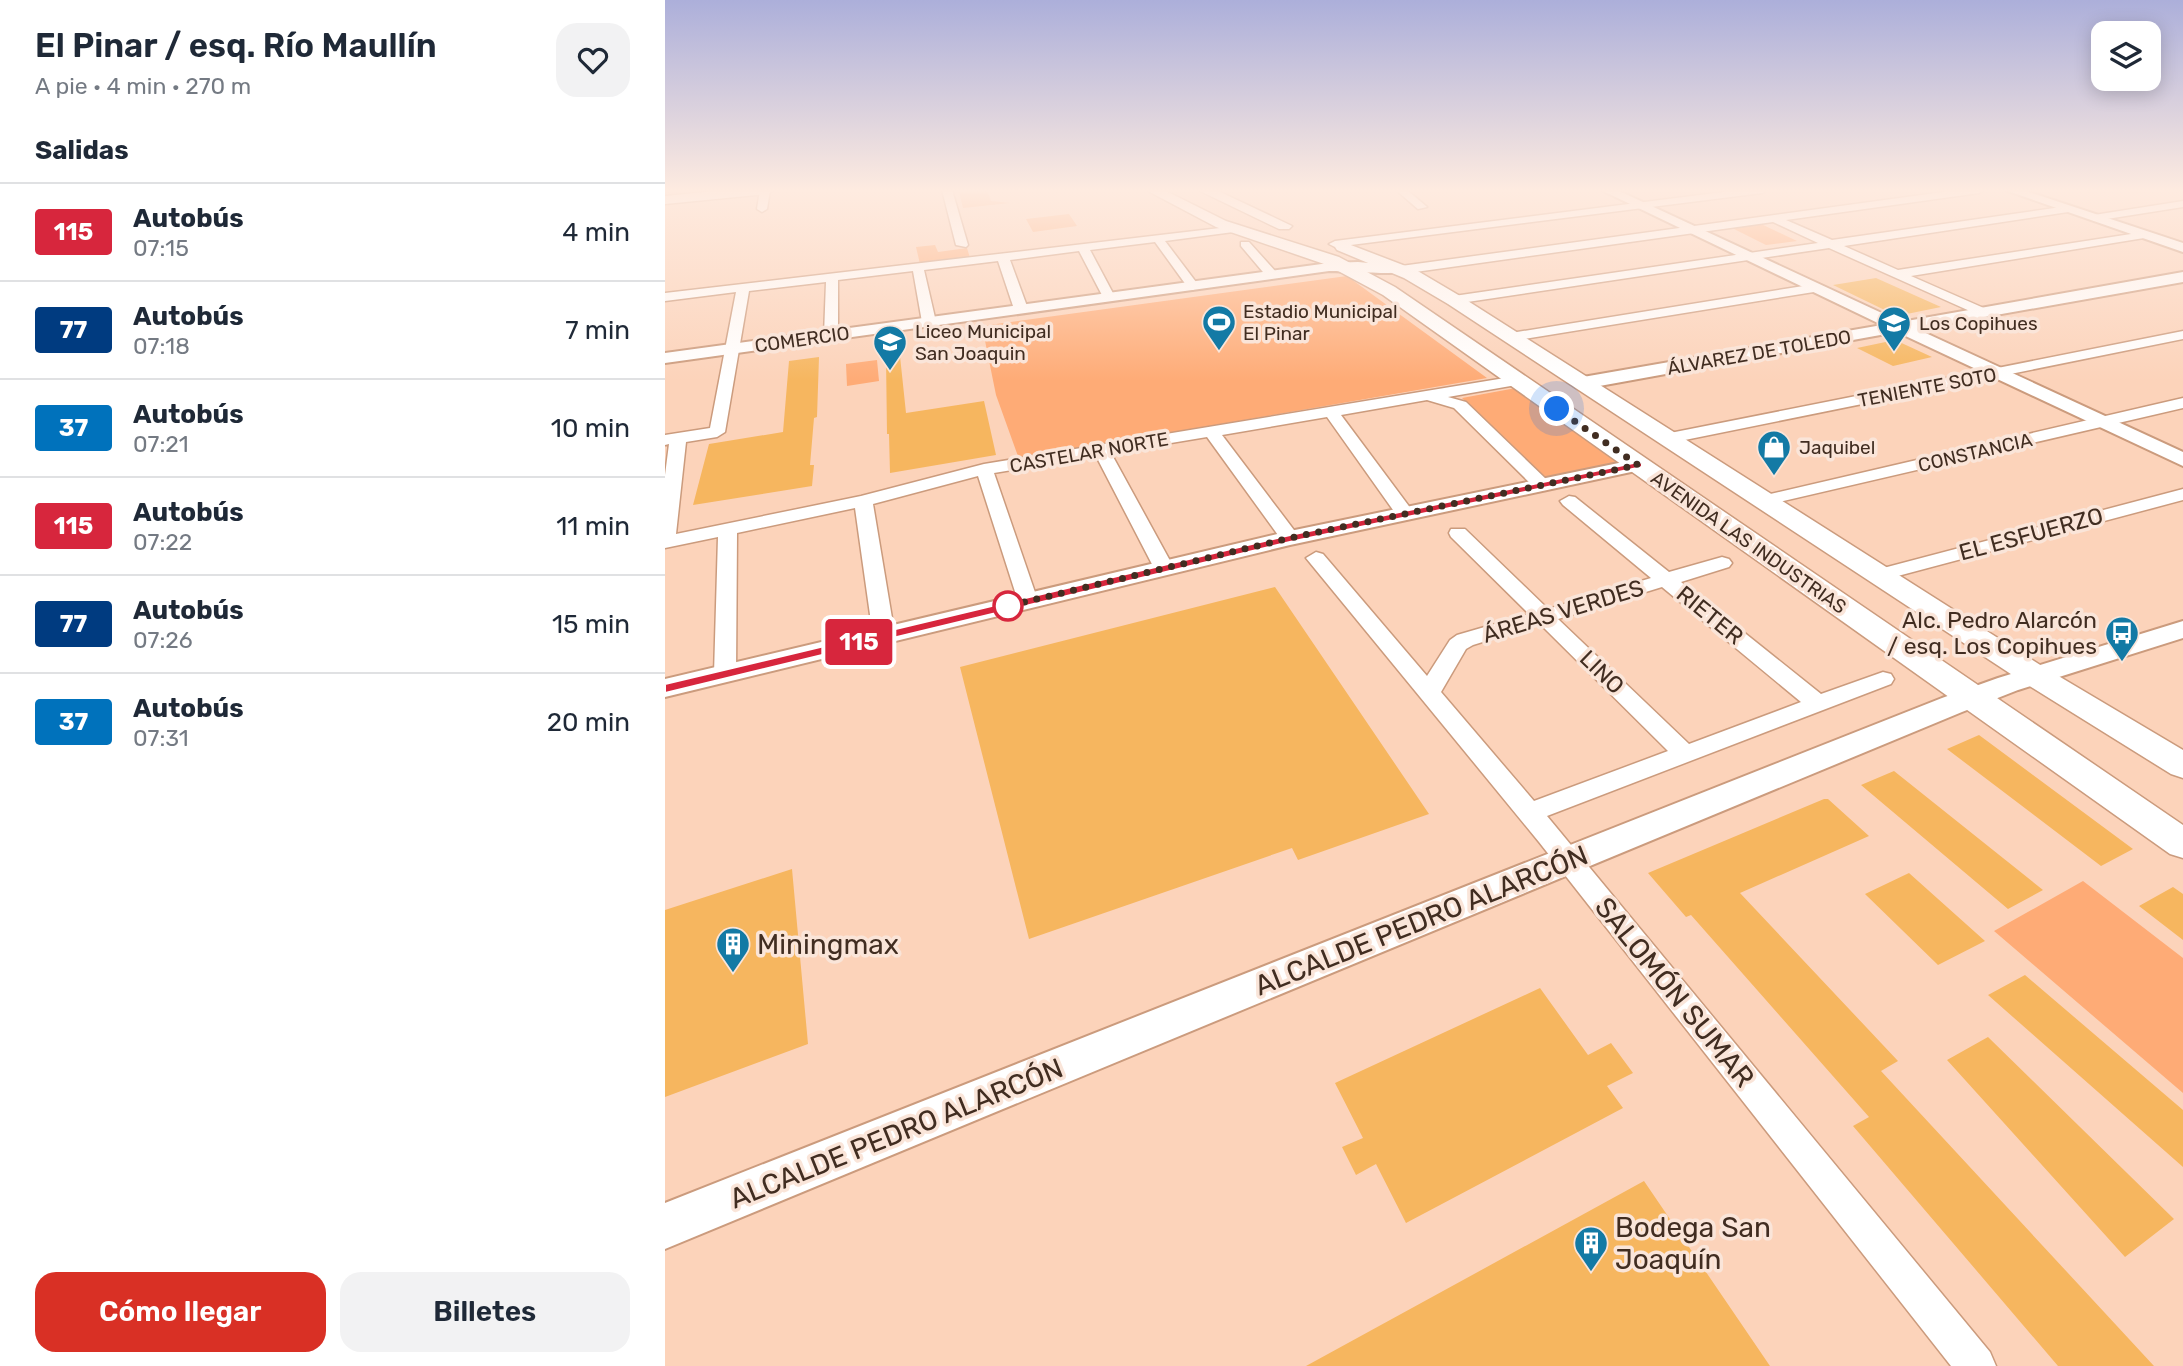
<!DOCTYPE html>
<html lang="es">
<head>
<meta charset="utf-8">
<style>
	body { margin:0; font-family:Rubik,sans-serif; background:#f2f2f3; color:#1f2937; height:100vh; display:flex; flex-direction:column; font-size:26px; white-space:nowrap }
	* { box-sizing:border-box; margin:0 }
	p { font-size:23px; color:#747a83 }
	.icon { flex:none; width:38px; height:38px; fill:none; stroke:currentColor; stroke-width:2; stroke-linecap:round; stroke-linejoin:round }
	.map { position:relative; flex:1; overflow:hidden }
	.drawer { display:flex; flex-direction:column; background:#fff; width:665px }
	.drawer>* { flex:none }
	.badge { padding:0 14px; border-radius:5px; font-size:24px; line-height:46px }
	.buttons { position:absolute; left:1426px; top:21px; display:grid; gap:14px }
	.buttons a { display:grid; place-items:center; width:70px; height:70px; border-radius:14px; background:#fff; box-shadow:0 4px 18px #0003; font-size:35px }
	.you { position:absolute; width:35px; height:35px; margin:-18px; border:5px solid #fff; border-radius:50%; background:#1a73e8; box-shadow:0 0 0 10px #1a73e833 }
	.map>.badge { position:absolute; translate:-50% -50%; box-shadow:0 0 0 4px #fff }
	h2 { padding:0 35px; font-size:26px; line-height:63px }
	.round { display:grid; place-items:center; flex:none; width:74px; height:74px; border-radius:21px; background:#f2f2f3 }
	.overview { display:flex; align-items:center; justify-content:space-between; height:119px; padding:0 35px }
	h1 { font-size:33px; font-weight:600; line-height:52px }
	.cta { display:flex; gap:14px; margin-top:auto; padding:14px 35px }
	.cta a { flex:1; height:80px; border-radius:21px; background:#d93025; color:#fff; font-size:28px; font-weight:600; line-height:80px; text-align:center }
	.cta a+a { background:#f2f2f3; color:#1f2937 }
	ul { padding:0; list-style:none }
	li { display:flex; align-items:center; gap:21px; height:98px; padding:0 35px; border-top:2px solid #e0e1e3 }
	li div { flex:1 }
	li b { display:block; font-size:26px }
	li em { font-style:normal }
	li .badge { min-width:77px; font-weight:700; text-align:center }
	main { display:flex; flex:1; min-height:0 }
	.map>svg:first-child { display:block }
</style>
</head>
<body>
<main>
<section class="drawer">
<div class="overview"><div><h1>El Pinar / esq. Río Maullín</h1><p>A pie · 4 min · 270 m</p></div><a class="round"><svg class="icon" aria-label="heart" viewBox="0 0 24 24"><path d="M12 20l-8-8c-3-5 5-10 8-4 3-6 11-1 8 4z"/></svg></a></div>
<h2>Salidas</h2>
<ul>
<li><span class="badge" style="background:#d7263d;color:#fff">115</span><div><b>Autobús</b><p>07:15</p></div><em>4 min</em></li>
<li><span class="badge" style="background:#003b80;color:#fff">77</span><div><b>Autobús</b><p>07:18</p></div><em>7 min</em></li>
<li><span class="badge" style="background:#0072bc;color:#fff">37</span><div><b>Autobús</b><p>07:21</p></div><em>10 min</em></li>
<li><span class="badge" style="background:#d7263d;color:#fff">115</span><div><b>Autobús</b><p>07:22</p></div><em>11 min</em></li>
<li><span class="badge" style="background:#003b80;color:#fff">77</span><div><b>Autobús</b><p>07:26</p></div><em>15 min</em></li>
<li><span class="badge" style="background:#0072bc;color:#fff">37</span><div><b>Autobús</b><p>07:31</p></div><em>20 min</em></li>
</ul>
<div class="cta"><a>Cómo llegar</a><a>Billetes</a></div>
</section>
<div class="map">
<svg width="1518" height="1366" viewBox="0 0 1518 1366">
	<rect width="100%" height="100%" fill="#fcd3ba"/>
	<path fill="#feab76" d="M322 190 326 201 345 203 298 208 294 192Z
		M404 214 412 226 368 232 361 219Z
		M1094 223 1132 241 1101 245 1065 227Z
		M270 245 273 252 302 248 305 258 255 264 251 247Z
		M682 276 822 378 354 459 331 395 317 326Z
		M212 360 214 381 182 386 181 364Z
		M851 388 961 461 879 477 797 398Z
		M1418 881 1518 958V1093L1329 931Z"/>
	<path fill="#f6b65f" d="M1211 278 1276 307 1232 316 1168 285Z
		M1230 340 1267 357 1228 366 1192 348Z
		M235 356 241 413 319 401 331 455 225 473 224 434H222L221 357Z
		M154 357 152 417 149 418 145 465H149L147 486 28 505 44 444 118 432 124 361Z
		M610 587 764 814 633 860 627 848 364 939 295 667Z
		M1314 735 1468 849 1436 866 1282 749Z
		M1229 771 1378 890 1343 909 1196 785Z
		M1159 799H1163L1204 836 1075 893 1233 1061 1216 1071 1489 1366H1393L1188 1126 1204 1117 1026 915 1021 917 983 873Z
		M127 869 143 1044 0 1097V910Z
		M1244 873 1320 941 1273 965 1200 894Z
		M1508 887 1518 894V940L1474 906Z
		M1360 975 1518 1110V1167L1323 995Z
		M875 988 923 1055 946 1043 968 1073 942 1086 958 1108 741 1223 711 1164 691 1175 677 1147 698 1138 670 1083Z
		M1323 1037 1509 1219 1460 1257 1282 1060Z
		M979 1181 1105 1366H641Z"/>
	<g fill="none" stroke-linecap="round" stroke-linejoin="round">
		<g stroke="#cb9b7d" stroke-width="3">
			<path id="minor" d="M95 190H105L102 209 97 212 92 209Z
				M277 190H287L303 245 301 247 291 245Z
				M731 190H742L762 207 753 209Z
				M1074 190H1102L1097 193 670 247 664 244 670 241Z
				M1293 190H1319L1314 193 1121 220 1167 240 1403 206 1408 209 1403 212 1179 246 1233 270 1479 232 1485 235 1479 238 1246 276 1321 309 1323 312 1316 316 1164 248 789 304 783 300 789 296 1153 243 1108 222 736 274 730 270 736 266Z
				M1518 201V207L1429 221 1424 218 1429 215Z
				M572 226 578 229 576 231 500 241 534 286 528 290 524 289 490 242 425 250 450 297 444 301 438 297 414 251 345 260 363 309 356 313 349 309 333 261 259 270 271 322 264 326 257 322 248 271 173 280V335L166 339 159 335 161 282 84 291 60 432 52 437 21 442 11 534 196 496 319 464 852 376 860 381 857 384 783 397 801 402 883 481 886 485 883 489H871L789 408 762 400 676 415 749 513 740 519 733 517 662 417 557 435 635 538 625 544 618 542 542 437 446 453 509 568 506 572H492L489 568 431 456 329 473 373 601 370 605H356L353 601 313 476 208 504 230 636 227 641H211L208 636 190 508 72 533 71 674 68 679H52L49 674 53 537 0 548V475L4 444 0 445V435L45 428 71 292 0 301V293Z
				M576 242H584L611 272V278H603L576 246Z
				M1151 284 1155 285V291L846 341 839 337 846 333Z
				M1518 331V339L1005 443 997 438 1005 433Z
				M1518 398V408L1101 505 1092 500 1101 495Z
				M1518 489V500L1214 581 1207 579 1204 575 1207 571Z
				M904 496 910 497 1004 572 1057 557 1064 559 1067 563 1064 567 1016 582 1156 694 1218 672 1226 674 1229 679 1226 684 882 816 1325 1352 1331 1366H1286L874 842 641 558 651 552 658 554 762 676 785 640 792 635 864 614 786 537 784 533 786 529H800L883 609 986 578 898 505 895 501ZM997 587 1136 702 1024 744 893 619ZM875 624 1003 751 869 801 776 692 801 649 808 645Z"/>
		</g>
		<g stroke="#cb9b7d" stroke-width="4">
			<path id="tertiary" d="M936 190H952L1236 322 1518 272V282L1252 329 1518 452V466L1232 332 918 389 911 387 909 383 918 377 1217 325Z
				M1340 190H1358L1518 243V252Z
				M693 262 736 266 743 270C737 276 679 271 664 271L0 363V353L664 263Z
				M973 459 980 461 984 465 980 469 625 545 0 697V679L625 531Z
				M1518 621V638L1353 690 1297 712 0 1249V1203L1277 698 1333 678Z"/>
		</g>
		<g stroke="#cb9b7d" stroke-width="3">
			<path id="secondary" d="M60 190H109L102 194 0 204V196Z
				M481 190H499L561 221 674 257 730 287 1518 825V858L1505 854 718 295 662 265 551 227Z
				M533 190H551L627 226 624 229H614Z
				M678 242 751 270 795 296 1380 668 1518 750V778L1506 774 1358 682 783 304 739 278 672 250 670 247Z"/>
		</g>
		<use href="#minor" fill="#fff" fill-rule="evenodd"/>
		<use href="#tertiary" fill="#fff" fill-rule="evenodd"/>
		<use href="#secondary" fill="#fff" fill-rule="evenodd"/>
	</g>
	<linearGradient id="sky" x2="0" y2="1"><stop stop-color="#acafda"/><stop offset="0.5" stop-color="#feebe0"/><stop offset="1" stop-color="#feebe0" stop-opacity="0"/></linearGradient>
	<rect width="1518" height="381" fill="url(#sky)"/>
	<path fill="#d7263d" stroke="#fff" stroke-width="2" d="M973 462 977 463V467L625 542 0 693V684L625 535Z"/>
	<g fill="none" stroke-linecap="round" stroke-linejoin="round">
		<path stroke="#412d21" stroke-width="7" stroke-dasharray="0 12.6" d="M343 606 339 607 625 538 973 465 892 409"/>
	</g>
	<defs>
		<g id="stadium-pin" transform="scale(1.75)"><path d="M0 17L-7.5 6A9.5 9.5 0 1 1 7.5 6Z" fill="#137aa5" stroke="#fae5d9"/><path d="M0-5a6.5 5 0 1 0 0 10a6.5 5 0 1 0 0-10ZM-3.5-1.8h7v3.6h-7Z" fill="#fff"/></g>
		<g id="school-pin" transform="scale(1.75)"><path d="M0 17L-7.5 6A9.5 9.5 0 1 1 7.5 6Z" fill="#137aa5" stroke="#fae5d9"/><path d="M0-5L7-2L0 1L-7-2ZM-4 1L0 2.5L4 1V4Q0 6-4 4Z" fill="#fff"/></g>
		<g id="shop-pin" transform="scale(1.75)"><path d="M0 17L-7.5 6A9.5 9.5 0 1 1 7.5 6Z" fill="#137aa5" stroke="#fae5d9"/><path d="M-5-2.5h2.3a2.7 3.5 0 0 1 5.4 0H5L5.5 6h-11ZM-1.5-2.5h3a1.5 2.3 0 0 0-3 0Z" fill="#fff"/></g>
		<g id="bus-pin" transform="scale(1.75)"><path d="M0 17L-7.5 6A9.5 9.5 0 1 1 7.5 6Z" fill="#137aa5" stroke="#fae5d9"/><path d="M-5-6H5V4H4V6H2V4H-2V6H-4V4H-5ZM-3.5-4V0h7V-4ZM-3.5 1.2v1.5H-2V1.2ZM2 1.2v1.5H3.5V1.2Z" fill="#fff"/></g>
		<g id="building-pin" transform="scale(1.75)"><path d="M0 17L-7.5 6A9.5 9.5 0 1 1 7.5 6Z" fill="#137aa5" stroke="#fae5d9"/><path d="M-4-6H4V6H1V3H-1V6H-4ZM-2.5-4.3h1.7v1.8h-1.7ZM.8-4.3h1.7v1.8H.8ZM-2.5-1h1.7V.8h-1.7ZM.8-1h1.7V.8H.8Z" fill="#fff"/></g>
	</defs>
	<g fill-rule="evenodd">
		<use href="#stadium-pin" x="554" y="322"/>
		<use href="#school-pin" x="1229" y="323"/>
		<use href="#school-pin" x="225" y="342"/>
		<use href="#shop-pin" x="1109" y="447"/>
		<use href="#bus-pin" x="1457" y="633"/>
		<use href="#building-pin" x="68" y="944"/>
		<use href="#building-pin" x="926" y="1243"/>
	</g>
	<circle fill="#fff" stroke="#d7263d" stroke-width="3.5" cx="343" cy="606" r="14"/>
	<g text-anchor="middle" stroke-width="7" stroke-linejoin="round" paint-order="stroke">
		<g font-size="19" fill="#412d21" stroke="#fae5d9" text-anchor="start">
			<text x="578" y="318">Estadio Municipal<tspan x="578" dy="22">El Pinar</tspan></text>
			<text x="1254" y="330">Los Copihues</text>
			<text x="250" y="338">Liceo Municipal<tspan x="250" dy="22">San Joaquin</tspan></text>
			<text x="1134" y="454">Jaquibel</text>
		</g>
		<g font-size="19" fill="#412d21" stroke="#fae5d9">
			<text transform="translate(137 339) rotate(-8)" y="7">COMERCIO</text>
			<text transform="translate(1094 352) rotate(-10)" y="7">ÁLVAREZ DE TOLEDO</text>
			<text transform="translate(1262 387) rotate(-11)" y="7">TENIENTE SOTO</text>
			<text transform="translate(424 452) rotate(-10)" y="7">CASTELAR NORTE</text>
			<text transform="translate(1310 452) rotate(-13)" y="7">CONSTANCIA</text>
			<text transform="translate(1084 542) rotate(35)" y="7">AVENIDA LAS INDUSTRIAS</text>
		</g>
		<g font-size="23" fill="#412d21" stroke="#fae5d9">
			<text transform="translate(1366 534) rotate(-15)" y="8">EL ESFUERZO</text>
			<text transform="translate(898 611) rotate(-17)" y="8">ÁREAS VERDES</text>
			<text transform="translate(1045 615) rotate(39)" y="8">RIETER</text>
			<text transform="translate(937 672) rotate(44)" y="8">LINO</text>
		</g>
		<g font-size="23" fill="#412d21" stroke="#fae5d9" text-anchor="end">
			<text x="1432" y="628">Alc. Pedro Alarcón<tspan x="1432" dy="26">/ esq. Los Copihues</tspan></text>
		</g>
		<g font-size="28" fill="#412d21" stroke="#fae5d9">
			<text transform="translate(756 920) rotate(-22)" y="10">ALCALDE PEDRO ALARCÓN</text>
			<text transform="translate(1010 992) rotate(51)" y="10">SALOMÓN SUMAR</text>
			<text transform="translate(231 1133) rotate(-22)" y="10">ALCALDE PEDRO ALARCÓN</text>
		</g>
		<g font-size="28" fill="#412d21" stroke="#fae5d9" text-anchor="start">
			<text x="92" y="954">Miningmax</text>
			<text x="950" y="1237">Bodega San<tspan x="950" dy="32">Joaquín</tspan></text>
		</g>
	</g>
</svg>
<div class="buttons">
<a><svg class="icon" aria-label="layers" viewBox="0 0 24 24"><path d="M12 4l9 5-9 5-9-5zM3 14l9 5 9-5"/></svg></a>
</div>
<div class="you" style="left:892px;top:409px"></div>
<b class="badge" style="left:194px;top:642px;background:#d7263d;color:#fff">115</b>
</div>
</main>
</body>
</html>
